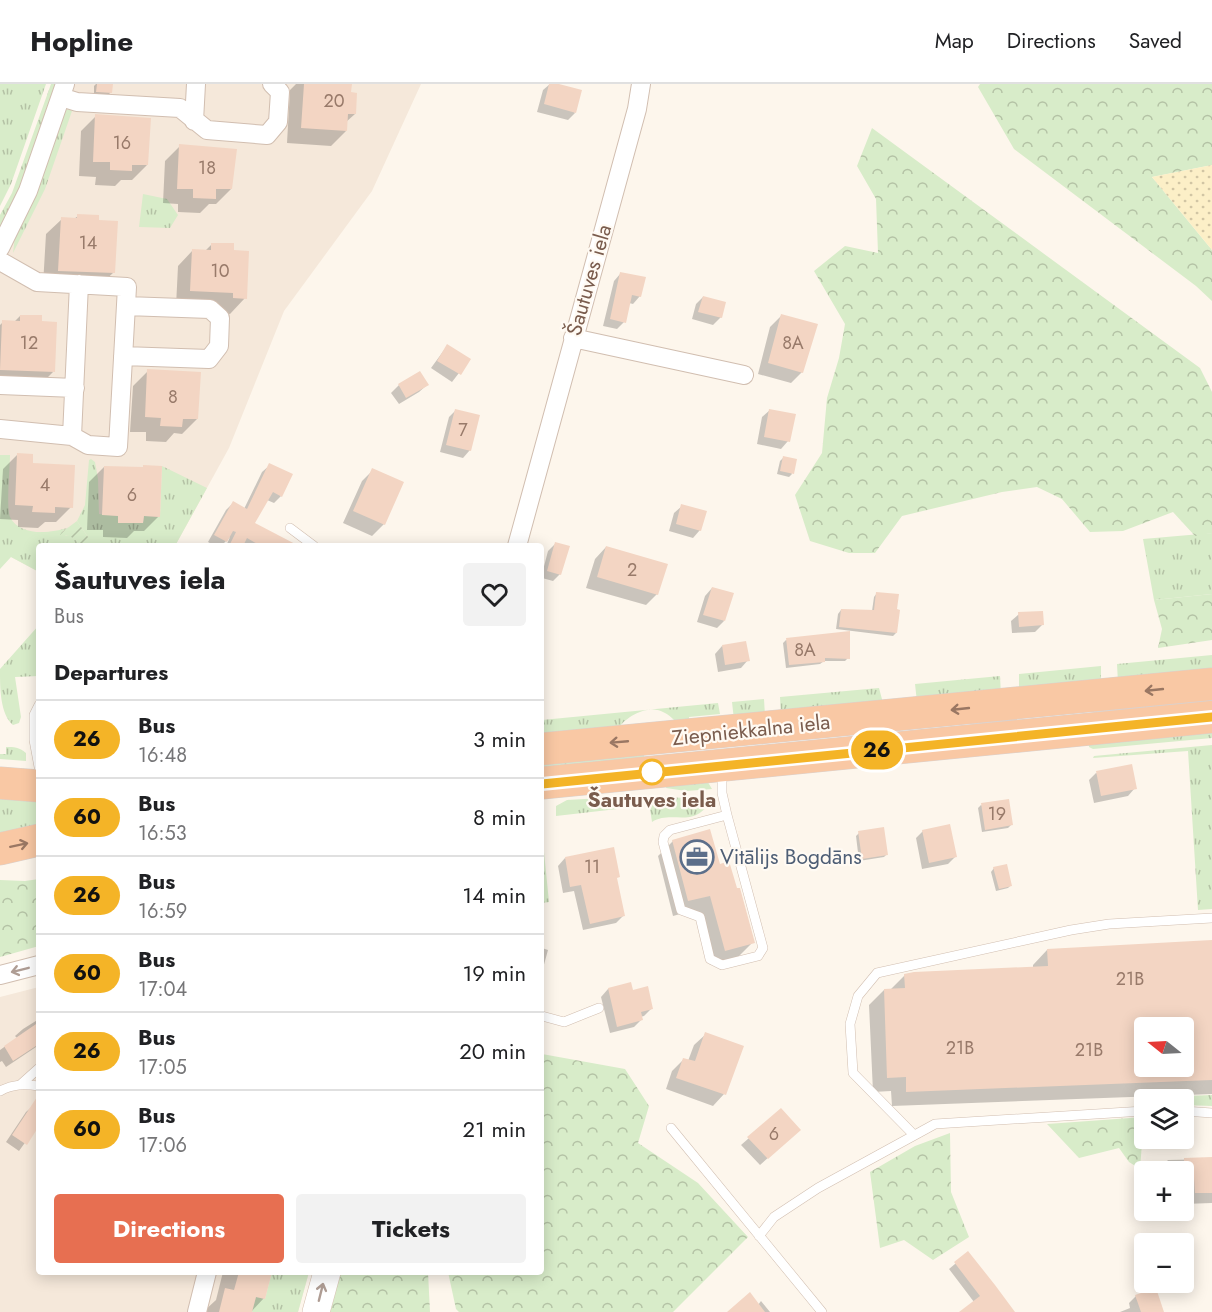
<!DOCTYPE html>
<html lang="en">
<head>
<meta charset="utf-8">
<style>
	body { margin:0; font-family:Jost,sans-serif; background:#f2f2f2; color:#202124; height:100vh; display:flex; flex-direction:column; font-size:22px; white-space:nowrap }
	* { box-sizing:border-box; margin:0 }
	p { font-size:20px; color:#757577 }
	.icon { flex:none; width:33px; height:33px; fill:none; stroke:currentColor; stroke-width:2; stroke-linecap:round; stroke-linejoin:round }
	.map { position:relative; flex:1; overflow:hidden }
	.drawer { position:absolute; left:36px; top:459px; width:508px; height:732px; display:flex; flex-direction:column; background:#fff; border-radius:6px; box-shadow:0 3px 15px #0003 }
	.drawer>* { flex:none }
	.badge { padding:0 12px; border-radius:20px; font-size:21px; line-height:39px }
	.needle { width:39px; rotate:288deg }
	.tools { position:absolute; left:1134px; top:933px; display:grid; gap:12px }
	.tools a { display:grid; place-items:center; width:60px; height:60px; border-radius:6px; background:#fff; box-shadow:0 3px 15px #0003; font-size:30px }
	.map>.badge { position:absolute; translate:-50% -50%; box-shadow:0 0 0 3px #fff }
	h2 { padding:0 18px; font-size:22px; line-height:54px }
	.round { display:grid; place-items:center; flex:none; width:63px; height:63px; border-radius:6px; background:#f2f2f2 }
	.summary { display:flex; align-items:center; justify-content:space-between; height:102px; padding:0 18px }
	h1 { font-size:28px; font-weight:700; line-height:45px }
	.cta { display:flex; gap:12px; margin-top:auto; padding:12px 18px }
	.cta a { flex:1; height:69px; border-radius:6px; background:#e76f51; color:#fff; font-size:24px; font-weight:700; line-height:69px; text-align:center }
	.cta a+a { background:#f2f2f2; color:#202124 }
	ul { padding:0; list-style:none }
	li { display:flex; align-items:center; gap:18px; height:78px; padding:0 18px; border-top:2px solid #e0e0e0 }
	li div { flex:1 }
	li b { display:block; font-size:22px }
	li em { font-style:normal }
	li .badge { min-width:66px; font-weight:700; text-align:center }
	header { display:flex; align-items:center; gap:36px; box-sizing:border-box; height:84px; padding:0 30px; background:#fff; border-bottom:2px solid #e0e0e0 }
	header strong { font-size:28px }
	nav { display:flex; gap:33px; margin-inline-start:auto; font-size:21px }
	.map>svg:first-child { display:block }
</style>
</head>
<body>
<header>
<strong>Hopline</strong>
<nav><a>Map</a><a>Directions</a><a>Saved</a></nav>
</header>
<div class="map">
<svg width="1212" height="1228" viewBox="0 0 1212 1228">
	<defs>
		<pattern id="grass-tufts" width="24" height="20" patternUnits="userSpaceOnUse" patternTransform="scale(1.5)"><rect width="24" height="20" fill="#d8ecc9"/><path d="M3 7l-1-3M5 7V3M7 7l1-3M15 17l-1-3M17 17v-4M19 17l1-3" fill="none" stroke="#b4c2a5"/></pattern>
		<pattern id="forest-crowns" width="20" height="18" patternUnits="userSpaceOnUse" patternTransform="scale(1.5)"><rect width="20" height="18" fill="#d8ecc9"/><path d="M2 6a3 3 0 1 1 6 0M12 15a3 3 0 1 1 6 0" fill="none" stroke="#b4c2a5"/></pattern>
		<pattern id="sand-dots" width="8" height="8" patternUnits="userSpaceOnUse" patternTransform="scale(1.5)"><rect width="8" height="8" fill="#fcefc7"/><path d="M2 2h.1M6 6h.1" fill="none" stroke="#d1c5a4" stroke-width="1.8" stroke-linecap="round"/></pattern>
		<pattern id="garden-furrows" width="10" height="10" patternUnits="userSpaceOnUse" patternTransform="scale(1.5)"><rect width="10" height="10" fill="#d8ecc9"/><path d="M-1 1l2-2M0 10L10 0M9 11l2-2" fill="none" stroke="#b4c2a5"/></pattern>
	</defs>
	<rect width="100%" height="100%" fill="#fdf6ec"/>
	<path fill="#f5e8da" d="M74 0H421L372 107 284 227 229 364 175 462H39V488L0 467V176L38 106Z
		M39 903V1188H309L298 1228H0V913Z"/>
	<path fill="url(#grass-tufts)" d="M0 0H46L11 100 0 122Z
		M51 0H57L22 99 0 144V131L12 109Z
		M69 25 72 27 45 105 13 169 15 152 34 115 66 26Z
		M143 110 167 115 178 131 170 144 139 143Z
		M0 371H10C10 383 6 424 10 433 20 453 51 449 67 444L62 448 66 452 70 451 83 462H39V488L11 473 0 485Z
		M91 375 95 378 98 395 99 430 118 432V439H143L144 432 160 433 162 382 207 404 175 462H90L95 457 88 453 77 437 85 421 89 376Z
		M1212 449V510L1154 516 1143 455Z
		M39 541V592L15 593 21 633 19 639 13 641C0 630 0 604 0 585Z
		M1212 571V590L1118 599 1117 580Z
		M1101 582V600L1019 608V590Z
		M1000 592 1001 611 917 618 915 600Z
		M879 604 883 619 781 631 780 613Z
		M764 615 765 632 734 636 732 618Z
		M718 619 720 630 689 633V641L680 643C676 638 671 632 665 629 649 619 626 632 617 646L542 654V636Z
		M1212 644V654L1093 665 1089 663V656Z
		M1212 661V825L1198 826 1188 667 1093 674 1094 672Z
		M6 663C14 663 19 663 26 669V677L0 675V670H6Z
		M644 670V674L542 689V676Z
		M706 695 712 705 686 707 666 704 667 701Z
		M0 710 39 713V745L0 753Z
		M648 712 704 715 712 714C695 747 673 725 652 738Z
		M619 713 626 724 556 732V722L567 716Z
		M542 748 549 818 542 819Z
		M1212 1011V1022L1184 1021V1016H1144V1020H1137V1014Z
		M272 1188H309L298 1228H252L256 1213 265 1215Z"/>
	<path fill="url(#forest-crowns)" d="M980 0H1212V81L1152 93 1212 166V217L1196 202 1014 65 978 3Z
		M872 44 1200 284 1212 308V449L1195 452 1173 428 1123 447 1090 448 1062 415 1037 403 1002 408 902 432 875 469H849L810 457 795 411 822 369 827 314 839 274 845 240 814 187 845 162 878 169 876 115 857 82Z
		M1212 510V556L1158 564 1162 545 1154 516Z
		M39 795V862L0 873V796L25 797Z
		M542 970 625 985 649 1022 638 1059 698 1099 748 1153 673 1228H459L456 1225 448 1188H542Z
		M1144 1033 1140 1085 1129 1078 1119 1064 1079 1074 1047 1040Z
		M950 1049 951 1108 969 1153 933 1176 904 1156 880 1164 870 1088 915 1062Z
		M341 1188H428L430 1228H330Z"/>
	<path fill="url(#sand-dots)" d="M1212 81V166L1152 93Z"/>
	<path fill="url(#garden-furrows)" d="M77 437 88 453H94L96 457 90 462H83L70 452 60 451 62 448Z"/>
	<path fill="#0003" fill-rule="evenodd" d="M96 0H111V8L108 11H94V2Z
		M296 0H350V10L355 30 346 38V47L331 62 287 59 290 6Z
		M550 0H554L575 29 568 36 537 28 543 6Z
		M96 32 147 81 132 96H121L115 102 95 101 96 93 79 92 81 47Z
		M180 62 231 105 216 120H209L200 129 178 128V120L163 119 165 77Z
		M78 132 97 137 114 188 98 203 43 201 46 150 62 135H74Z
		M212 160 245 214 230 230 176 222 178 182 193 166 205 167Z
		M621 189 640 212 633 220 629 219 624 238 617 245 603 242 614 197Z
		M703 213 721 233 713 241 692 235 696 220Z
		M20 232 40 238 53 288 38 303 0 301V241L3 238H14Z
		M781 232 802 288 791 299 758 290 770 243Z
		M447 262 469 276 452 298 431 284Z
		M148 287 197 335 182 350 174 349 166 358 146 357V348H130L133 302Z
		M420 289 427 301 419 308 399 320 391 309 399 301Z
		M456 326 470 366 463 374 440 368 449 333Z
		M770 326 788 357 781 365 757 360 762 333Z
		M18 370 31 380 71 423 56 438H45L38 444 18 443V436L0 435 3 385Z
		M783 374 792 390 789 393 777 390 780 377Z
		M270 381 281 412 274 419 267 416 253 440 287 462H226L230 453 221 462H215L208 458 226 426 233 419 244 425 262 388Z
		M104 383 159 432 144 447H134L127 454 103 453V446H87L89 398Z
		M373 386 402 399 384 440 372 452 343 439 362 397Z
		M682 422 700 446 693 454 669 447 674 429Z
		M555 460 560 490 553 497 542 494V490L548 467Z
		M606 463 657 510 646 521 586 504 595 475Z
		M712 504 724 537 717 544 697 538 705 512Z
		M877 509 896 549 893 552 836 545 838 530 841 526 872 527 874 513Z
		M1019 530 1042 541 1035 548 1012 549 1011 537Z
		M786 556 848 574 845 577H824L820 580 786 584 783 559Z
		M722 562 748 576 741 584 718 588 715 570Z
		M1096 689 1135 704 1128 712 1094 719 1089 696Z
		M981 721 1011 741 1008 744 982 748 978 724Z
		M923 747 955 773 948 780 922 785 916 754Z
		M859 749 887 770 884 773 859 777 856 752Z
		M673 757 719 782 753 858 738 873 710 881 695 826 673 832 658 772Z
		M565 774 615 795 623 832 616 839 583 846 574 807 563 809 558 782Z
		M994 784 1011 801 1008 804 996 807 991 788Z
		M1212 858V1010L892 1022 891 1007 873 1008 869 921 884 906H890L905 891 1033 884V881L1047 866ZM1144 944H1184V982H1144Z
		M542 864 548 866 542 888Z
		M608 905 632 908 652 924 644 932 640 933 641 936 634 943 610 949 601 913Z
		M39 935V961L6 983 2 977 0 978V966L17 954 15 952 23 945Z
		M706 950 724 1010 713 1022 666 1005 672 987 683 976 688 977 694 961Z
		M34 1021 39 1024V1039L19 1067 6 1058 26 1028Z
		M781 1026 791 1053 760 1081 741 1061Z
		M1212 1075V1119L1184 1120V1088H1157L1168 1076Z
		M968 1169 1009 1228H965L974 1218 949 1185Z
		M223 1188H270L264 1214 251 1228H203L216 1216Z
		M1136 1212 1163 1228H1120L1130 1224 1129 1219Z
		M761 1217 770 1228H730L758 1221Z"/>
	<path fill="#f3d5c3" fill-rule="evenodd" d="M97 0H113L112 9 96 8Z
		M304 0H352L351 8 357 9 356 30H348L347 47 301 44Z
		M549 0H559L582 6 576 29 544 20Z
		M95 30 151 34 148 81H132V87L110 86V78H93Z
		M179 60 237 65 232 105H216V115L193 114V105H177Z
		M77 130 99 131V136L118 137 115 189 58 187 61 133 77 134Z
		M211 159H234V166L249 167 247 215 233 214V209L190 207 192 165 211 166Z
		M620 188 646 193 641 213 632 211 626 239 610 235Z
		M703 212 726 218 722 234 698 228Z
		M781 230 818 240 803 289 768 279Z
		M20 231H42V237L57 238 55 288 0 286 2 236 20 237Z
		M447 260 471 275 461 291 437 277Z
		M147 285 201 288 198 335H183L182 343 160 342 161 334 145 333Z
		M420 287 429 301 406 314 398 300Z
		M455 325 480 331 471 367 446 361Z
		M769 325 796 330 790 358 764 353Z
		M17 369 33 370V379L75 381 73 424 55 423V429L32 428 33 422 15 421Z
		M783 372 797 375 794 390 780 387Z
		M269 379 293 390 282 413 273 408 255 439 299 462H261L247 454 243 462H234L230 460 236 448 233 447 227 458 214 451 233 417 247 425Z
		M143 381 162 382 160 433 144 432 143 439H118V432L102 431 104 382 143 383Z
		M372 384 404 398 385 441 353 427Z
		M681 420 707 427 701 447 676 440Z
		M555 458 570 462 561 491 547 487Z
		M606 462 668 480 658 511 597 493Z
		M712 503 734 509 725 537 703 531Z
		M876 508 899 510 897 525 900 526 897 549 839 543 841 525 874 526Z
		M1043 527 1044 541 1019 543 1018 528Z
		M850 547V575L825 574V578L789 581 786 554Z
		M746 557 750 577 725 581 722 561Z
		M1132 680 1137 705 1101 712 1096 687Z
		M1009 715 1013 741 985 746 981 719Z
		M950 740 957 773 929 779 922 746Z
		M884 743 888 771 862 775 858 747Z
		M710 745 720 780 729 777 737 804H740L755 859 725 867 710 812 688 817 672 756Z
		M614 763 620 793 617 794 625 832 590 840 581 801 570 803 565 773Z
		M1007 780 1012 802 999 805 993 783Z
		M1212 856V996L906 1008V993L887 994 884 905 905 904 904 890 914 888 1048 882 1047 865ZM1144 944H1184V982H1144Z
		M631 898 633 906 648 902 653 925 641 928 643 936 617 943 608 904Z
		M39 938V960L13 977 4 962Z
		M705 948 744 962 726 1011 676 994 683 974 695 977Z
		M39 1010V1042L27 1061 12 1051Z
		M781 1024 801 1046 768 1075 747 1053Z
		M1212 1073V1109H1195L1194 1094 1184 1095V1074Z
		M968 1167 995 1201 1015 1228H959L980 1212 954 1178Z
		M239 1188H272L265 1215 256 1213 252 1228H219L225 1204 234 1206Z
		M1156 1204 1164 1228H1141L1135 1211Z
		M750 1208 765 1228H727Z"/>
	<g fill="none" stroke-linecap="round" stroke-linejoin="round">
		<g stroke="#d1beb0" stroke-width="10">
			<path id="service" d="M290 444 314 462
				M39 621 34 631V656H39
				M34 656 39 683
				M722 687V709L727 731
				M727 731 763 864 758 872 722 881 710 875 700 833 681 826 663 758 664 752 670 746Z
				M542 932 564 938 599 924
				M20 1001 39 984
				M0 1007C13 1000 24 1000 39 1002
				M1184 1027 1212 1029
				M671 1044 822 1228
				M914 1051 853 989 850 940 858 912 877 889 1071 846 1109 840 1212 834
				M759 1152 774 1133 818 1104 935 1040 1144 1027"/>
		</g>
		<g stroke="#d1beb0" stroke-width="20">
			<path id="minor" d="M61 13 77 18 180 24 207 46 267 51 278 38 280 8 272 0
				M194 37 196 0
				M0 164 28 107 65 0
				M0 177 37 198 127 203 118 363 88 361 72 352 0 345
				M573 254 744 291
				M123 272 209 275 219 262 220 234 210 225 126 222
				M0 301 75 304
				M72 352 79 200
				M517 462 637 25 641 0
				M0 891 39 881
				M197 1228 207 1188"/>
		</g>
		<g stroke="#d6c0b0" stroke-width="28">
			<path id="secondary" d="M316 1228 327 1188"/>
		</g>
		<g stroke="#dad1cd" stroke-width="33">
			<path id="trunk" d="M542 665 1212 600
				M0 699 39 702
				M542 699 1212 633
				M0 765 39 756"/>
		</g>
		<use href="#service" stroke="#fff" stroke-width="9"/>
		<use href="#minor" stroke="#fff" stroke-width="18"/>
		<use href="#secondary" stroke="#fff" stroke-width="27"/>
		<use href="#trunk" stroke="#f9c8a4" stroke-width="32"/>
	</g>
	<defs><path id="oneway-shaft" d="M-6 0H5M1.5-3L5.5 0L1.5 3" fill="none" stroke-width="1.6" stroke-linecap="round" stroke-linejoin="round" transform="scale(1.5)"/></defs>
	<g stroke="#9a7763">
		<use href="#oneway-shaft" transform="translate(1154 606) rotate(174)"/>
		<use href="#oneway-shaft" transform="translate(960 625) rotate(174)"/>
		<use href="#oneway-shaft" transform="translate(619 658) rotate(175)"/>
		<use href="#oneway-shaft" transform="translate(19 761) rotate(-12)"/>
	</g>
	<g stroke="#af9d94">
		<use href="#oneway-shaft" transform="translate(20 886) rotate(166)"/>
		<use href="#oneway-shaft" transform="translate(321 1208) rotate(-76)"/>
	</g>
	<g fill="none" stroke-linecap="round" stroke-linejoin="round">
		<g stroke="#fff" stroke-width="14">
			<path id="line" d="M542 700 1212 633"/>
		</g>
		<use href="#line" stroke="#f4b427" stroke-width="9"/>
	</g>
	<defs>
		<g id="office-ring" transform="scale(1.725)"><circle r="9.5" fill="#fffaf3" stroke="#5c6f8a" stroke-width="1.5"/><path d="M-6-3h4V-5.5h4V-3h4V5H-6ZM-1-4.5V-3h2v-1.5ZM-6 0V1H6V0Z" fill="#5c6f8a"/></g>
	</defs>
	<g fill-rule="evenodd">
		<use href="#office-ring" x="697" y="773"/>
	</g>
	<circle fill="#fff" stroke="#f4b427" stroke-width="3" cx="652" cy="688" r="12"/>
	<g text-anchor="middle" stroke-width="4.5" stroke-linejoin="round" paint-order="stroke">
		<g font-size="18" fill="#987a6a">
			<text x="334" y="23">20</text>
			<text x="122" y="65">16</text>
			<text x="207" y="90">18</text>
			<text x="88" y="165">14</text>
			<text x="220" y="193">10</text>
			<text x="29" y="265">12</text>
			<text x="793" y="265">8A</text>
			<text x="173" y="319">8</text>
			<text x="463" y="352">7</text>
			<text x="45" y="407">4</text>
			<text x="132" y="417">6</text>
			<text x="632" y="492">2</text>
			<text x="805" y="572">8A</text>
			<text x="997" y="736">19</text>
			<text x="592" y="789">11</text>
			<text x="1130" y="901">21B</text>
			<text x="960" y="970">21B</text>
			<text x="1089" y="972">21B</text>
			<text x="774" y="1056">6</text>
		</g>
		<g font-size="21" fill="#7a5c4d" stroke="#fffaf3">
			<text transform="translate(589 196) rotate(-74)" y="7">Šautuves iela</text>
			<text transform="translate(751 646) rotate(-6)" y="7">Ziepniekkalna iela</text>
		</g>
		<g font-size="21" font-weight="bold" fill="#7a5c4d" stroke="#fffaf3">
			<text x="652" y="723">Šautuves iela</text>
		</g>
		<g font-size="21" fill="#4e5e75" stroke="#fffaf3" text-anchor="start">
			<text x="720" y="780">Vitālijs Bogdāns</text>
		</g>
	</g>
</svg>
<div class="tools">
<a><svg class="needle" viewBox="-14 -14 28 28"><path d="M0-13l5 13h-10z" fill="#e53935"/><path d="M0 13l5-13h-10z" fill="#757577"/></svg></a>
<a><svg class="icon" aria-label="layers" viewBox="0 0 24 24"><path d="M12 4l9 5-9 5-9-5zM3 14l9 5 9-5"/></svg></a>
<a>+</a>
<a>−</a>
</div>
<b class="badge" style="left:877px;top:666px;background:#f4b427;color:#111">26</b>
<section class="drawer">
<div class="summary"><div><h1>Šautuves iela</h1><p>Bus</p></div><a class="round"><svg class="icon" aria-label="heart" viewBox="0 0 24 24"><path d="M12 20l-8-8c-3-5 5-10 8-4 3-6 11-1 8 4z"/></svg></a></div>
<h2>Departures</h2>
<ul>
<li><span class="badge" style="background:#f4b427;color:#111">26</span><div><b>Bus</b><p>16:48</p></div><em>3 min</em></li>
<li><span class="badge" style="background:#f4b427;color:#111">60</span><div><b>Bus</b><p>16:53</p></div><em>8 min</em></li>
<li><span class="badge" style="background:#f4b427;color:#111">26</span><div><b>Bus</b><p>16:59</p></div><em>14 min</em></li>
<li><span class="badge" style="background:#f4b427;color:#111">60</span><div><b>Bus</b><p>17:04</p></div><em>19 min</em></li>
<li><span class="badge" style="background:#f4b427;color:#111">26</span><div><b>Bus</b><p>17:05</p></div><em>20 min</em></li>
<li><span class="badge" style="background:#f4b427;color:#111">60</span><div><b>Bus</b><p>17:06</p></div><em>21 min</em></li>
</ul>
<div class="cta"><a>Directions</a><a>Tickets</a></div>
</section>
</div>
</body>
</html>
